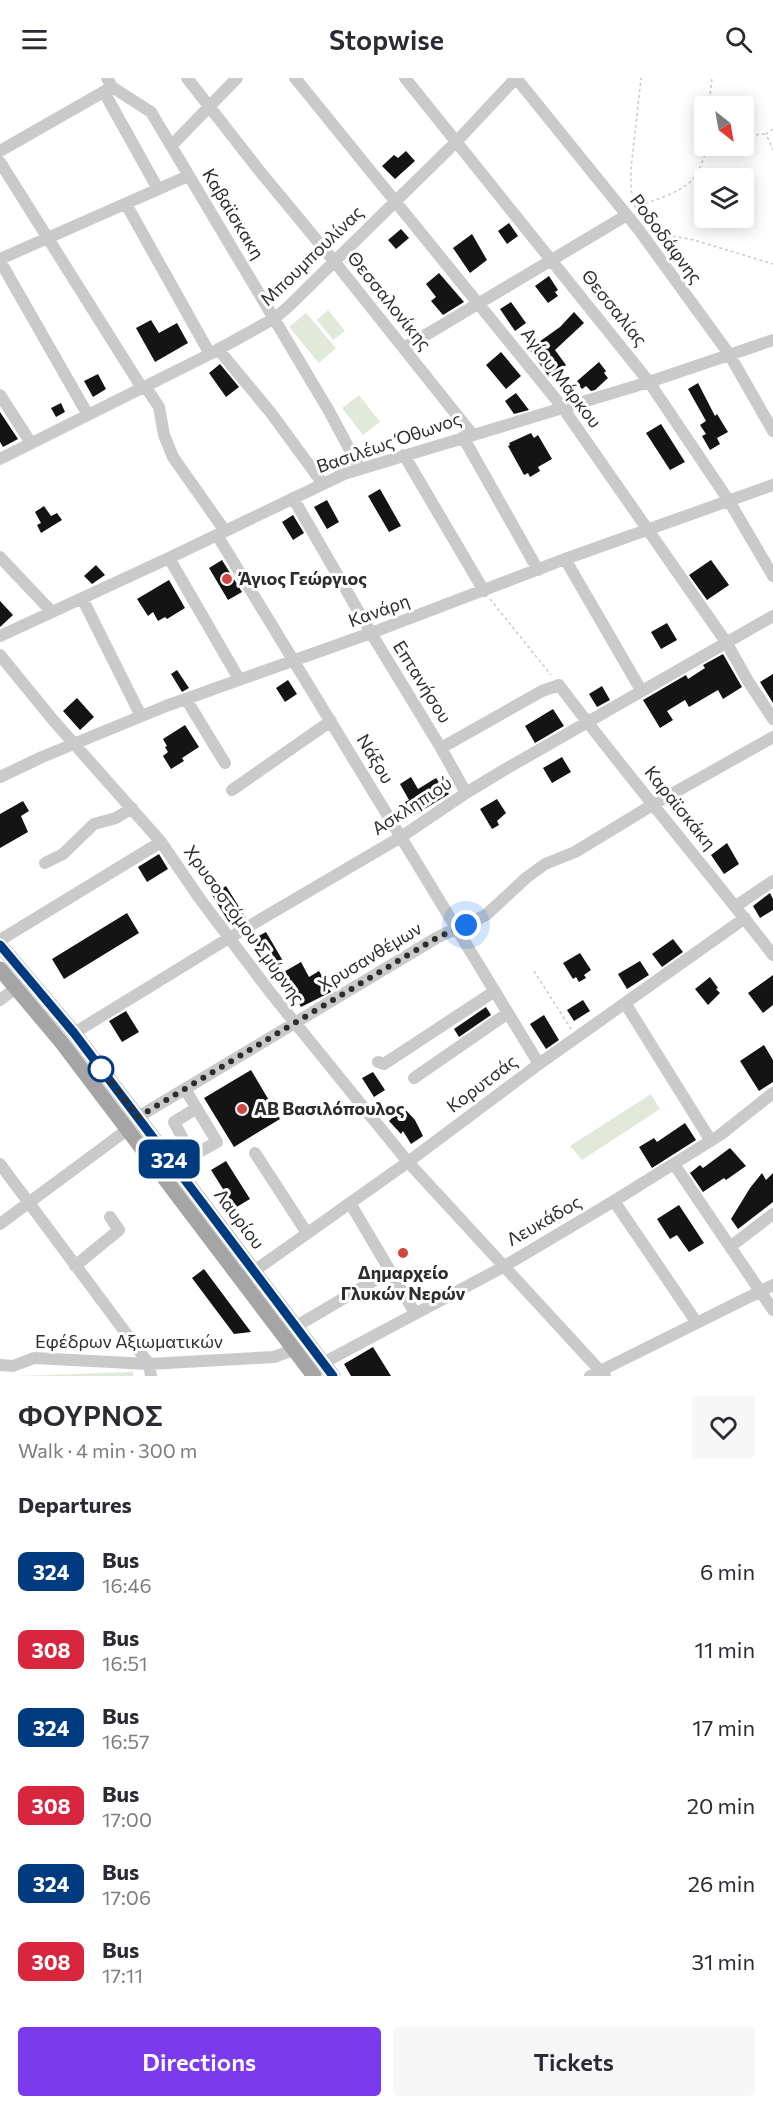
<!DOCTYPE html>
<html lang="en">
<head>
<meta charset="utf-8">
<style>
	body { margin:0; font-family:Commissioner,sans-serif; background:#f7f7f7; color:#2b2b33; height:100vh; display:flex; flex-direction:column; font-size:22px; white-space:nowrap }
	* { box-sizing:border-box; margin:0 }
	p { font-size:20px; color:#7c7c81 }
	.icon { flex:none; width:33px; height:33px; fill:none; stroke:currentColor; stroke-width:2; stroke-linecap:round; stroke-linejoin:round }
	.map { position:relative; height:1298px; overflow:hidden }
	.drawer { display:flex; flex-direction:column; background:#fff; flex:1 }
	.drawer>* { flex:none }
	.badge { padding:0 12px; border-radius:9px; font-size:21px; line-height:39px }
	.needle { width:39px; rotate:149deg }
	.buttons { position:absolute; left:694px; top:18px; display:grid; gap:12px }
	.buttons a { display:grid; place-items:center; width:60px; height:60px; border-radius:6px; background:#fff; box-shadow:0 3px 15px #0003; font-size:30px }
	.you { position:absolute; width:30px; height:30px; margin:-15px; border:4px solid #fff; border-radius:50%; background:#1a73e8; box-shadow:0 0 0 9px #1a73e833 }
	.map>.badge { position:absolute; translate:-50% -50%; box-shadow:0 0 0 3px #fff }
	h2 { padding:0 18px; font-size:22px; line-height:54px }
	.round { display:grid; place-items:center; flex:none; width:63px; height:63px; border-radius:6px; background:#f7f7f7 }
	.headline { display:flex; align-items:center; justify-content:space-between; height:102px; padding:0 18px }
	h1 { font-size:28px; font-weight:600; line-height:45px }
	.button { display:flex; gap:12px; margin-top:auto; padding:12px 18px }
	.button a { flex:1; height:69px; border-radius:6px; background:#7c3aed; color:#fff; font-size:24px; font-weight:600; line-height:69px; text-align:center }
	.button a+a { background:#f7f7f7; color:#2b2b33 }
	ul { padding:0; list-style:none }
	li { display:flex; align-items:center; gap:18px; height:78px; padding:0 18px }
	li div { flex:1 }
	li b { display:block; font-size:22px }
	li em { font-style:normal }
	li .badge { min-width:66px; font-weight:700; text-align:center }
	header { display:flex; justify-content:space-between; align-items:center; height:78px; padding:0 18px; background:#fff; font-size:27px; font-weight:600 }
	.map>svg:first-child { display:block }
</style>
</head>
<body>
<header><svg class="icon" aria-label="menu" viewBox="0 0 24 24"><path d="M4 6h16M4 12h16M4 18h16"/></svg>Stopwise<svg class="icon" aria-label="search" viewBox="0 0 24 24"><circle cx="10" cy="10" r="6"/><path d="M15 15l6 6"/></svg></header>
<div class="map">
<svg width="773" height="1298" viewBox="0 0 773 1298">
	<rect width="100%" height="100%" fill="#fff"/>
	<path fill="#e1e9db" d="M328 232 345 253 333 262 317 242Z
		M306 235 336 270 319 285 289 249Z
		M359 317 380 344 363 357 342 330Z
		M651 1016 660 1031 582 1082 570 1068Z
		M133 1294V1298H16Z"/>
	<path fill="#141414" d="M406 73 415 83 395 101 382 88 394 77 398 80Z
		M509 145 518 158 507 166 498 153Z
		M401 151 409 160 396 171 388 162Z
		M472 156 487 182 470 195 453 170Z
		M439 195 464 224 443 237 431 223 436 219 426 206Z
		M549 198 558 212 555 214 558 218 548 225 535 208Z
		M511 224 526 245 515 253 500 231Z
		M574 234 584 245 555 272 566 287 549 299 529 271 560 249Z
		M151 242 159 255 177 245 188 265 155 284 136 250Z
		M501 274 521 298 506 311 486 287Z
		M599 284 606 293 604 295 608 300 595 312 591 313 586 308 582 311 576 304Z
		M220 286 239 309 226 319 209 295Z
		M98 296 106 311 93 319 84 303Z
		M698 305 715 338 717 336 728 354 717 360 720 366 710 372 702 358 706 356 700 347 706 343 688 311Z
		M516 315 529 332 514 336 505 323Z
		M61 325 65 334 56 339 51 330Z
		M0 334 18 361 3 369 0 364Z
		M661 346 685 384 670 392 646 355Z
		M531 355 534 360 538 357 552 381 538 389 540 393 530 399 528 395 524 397 508 368 510 367 509 365Z
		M380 411 401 448 389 454 368 418Z
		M327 422 339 444 327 451 314 429Z
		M44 428 51 438 57 435 62 442 41 455 37 447 41 445 35 434Z
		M293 437 304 455 293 462 282 444Z
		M222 482 242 514 228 522 209 490Z
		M711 482 729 507 707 522 689 497Z
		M96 487 105 497 92 506 84 498Z
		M169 502 185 530 167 541 165 539 158 543 153 534 148 538 137 521Z
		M0 523 13 537 0 549Z
		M667 545 677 562 661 571 651 554Z
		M723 576 742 609 723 621 718 612 689 629 685 622 667 633 673 642 660 650 643 622 686 597 688 601 705 590 703 587Z
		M177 592 189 610 182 614 171 596Z
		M773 596V625L760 604Z
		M288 602 297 616 285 624 276 610Z
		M602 608 610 622 597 629 589 616Z
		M77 620 94 639 80 652 63 633Z
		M553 631 564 648 535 665 525 648Z
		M185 647 199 669 182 680 184 683 171 691 163 678 168 674 165 669 167 668 163 661Z
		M562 679 571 694 552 705 543 690Z
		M411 699 418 711 436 700 439 704 441 703 449 716 413 738 405 724 409 722 400 706Z
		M497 721 506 735 497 743 499 747 492 751 480 731Z
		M23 723 29 733 21 738 28 754 0 770V736Z
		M727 765 739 786 724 796 711 777Z
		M159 776 168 791 147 804 138 789Z
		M226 808 246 840 232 849 212 817Z
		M770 815 773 821V832L760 840 753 828Z
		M127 835 139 855 64 901 52 881Z
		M266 854 283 883 271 891 253 861Z
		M673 861 683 874 662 889 652 876Z
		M580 875 591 892 584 897 586 900 579 904 576 899 573 901 563 885Z
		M640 883 649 897 627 911 618 896Z
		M301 884 309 899 319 893 331 914 301 929 282 895Z
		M773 897V927L763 935 748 915Z
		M710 899 718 910 716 911 720 915 708 927 695 911Z
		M583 922 590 933 574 943 567 932Z
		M486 929 491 937 459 959 454 951Z
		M126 933 139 954 122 964 109 943Z
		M544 937 559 962 546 971 530 946Z
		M764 967 773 982V1004L759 1013 740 983Z
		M251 992 280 1041 234 1069 204 1020Z
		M373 994 385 1012 374 1019 362 1000Z
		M403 1029 415 1042 423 1058 411 1066 403 1053 401 1056 389 1043Z
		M685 1045 696 1062 652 1090 639 1069 654 1060 657 1064Z
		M730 1070 746 1088 726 1102 724 1100 703 1114 690 1095 700 1087 703 1090Z
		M226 1083 250 1121 235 1130 211 1092Z
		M762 1095 766 1102 773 1095V1124L738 1151 731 1141 750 1110Z
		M679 1127 704 1165 689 1174 677 1157 670 1161 657 1141Z
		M204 1191 251 1254 234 1256 192 1200Z
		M373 1269 391 1298H351L344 1286Z"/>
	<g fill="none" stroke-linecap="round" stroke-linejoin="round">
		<path stroke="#cacaca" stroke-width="1.5" stroke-dasharray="3 3" stroke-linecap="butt" d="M709 28 712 0
			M773 51 766 56 773 72
			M744 58 765 56
			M635 127 631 111V91L641 0
			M634 129C650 124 681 115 693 101 701 91 703 77 711 68
			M655 155 694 162 773 186
			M490 521 551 597
			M534 893 571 951"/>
		<path stroke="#cacaca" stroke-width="12" d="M107 0 112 9 151 34 329 333 360 391
			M187 0 258 91 334 183 472 356
			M295 0 563 330 726 564 748 603 773 641
			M405 0 649 304 729 423 773 498
			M516 0 639 152 729 276 773 353
			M104 14 158 111
			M171 68 237 0
			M0 73 112 9
			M0 84 142 310
			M126 126 210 276
			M0 181 188 98
			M0 183 88 337
			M404 270 627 137
			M218 271 271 335 323 406
			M145 308 159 329 164 357 173 379 225 453
			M0 317 31 365
			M463 359 538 492
			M404 377 484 513
			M0 381 210 276 275 240 288 229 457 63 516 0
			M293 420 371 555 441 670 466 715
			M217 457 539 986
			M0 479 52 534
			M169 480 239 601
			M565 481 641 612
			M82 520 141 638
			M0 558 169 480 344 396 649 304 773 262
			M0 577 53 642 161 764 200 821 270 914 408 1084 605 1298
			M186 621 225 685
			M441 670 542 613 559 607C628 699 703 786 773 877
			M0 699 42 679 166 628 371 555 565 481 773 407
			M232 712 331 643
			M45 785 63 776 94 746 116 740 132 730
			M736 828 773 803
			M0 862 161 764
			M0 922 17 909
			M625 925 711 1063
			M74 955 229 860 401 759 466 715 504 692 773 538
			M378 984 384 986 495 913
			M414 1000 508 935
			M138 1039 438 859 486 837 526 800 545 786 575 774 654 726 773 659
			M255 1075 307 1155
			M192 1078 174 1044 197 1030
			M0 1086 149 1286 151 1298
			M674 1086 773 1232
			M181 1095 192 1078 217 1064 185 1011
			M614 1123 697 1245
			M350 1125 415 1235
			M0 1146 127 1052
			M730 1169 773 1136
			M75 1188 119 1152 110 1139
			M247 1198 408 1084 539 986 745 840
			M295 1249 390 1193
			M323 1285 503 1189 614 1123 720 1057 773 1015
			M0 1287 13 1288 34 1280 149 1286 274 1279 293 1272
			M590 1298 773 1207"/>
		<path stroke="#a5a5a5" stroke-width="15" d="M0 867 74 955 333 1298
			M0 891 62 965 314 1298"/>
	</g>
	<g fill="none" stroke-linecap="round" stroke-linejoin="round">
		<g stroke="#fff" stroke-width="14">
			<path id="line" d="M0 867 74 955 333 1298"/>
		</g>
		<use href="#line" stroke="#003b80" stroke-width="9"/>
		<path stroke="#2d2d2d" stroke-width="6" stroke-dasharray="0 10.8" d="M101 991 97 985 138 1039 438 859 466 847"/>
	</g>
	<g fill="#d14641" stroke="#fff" stroke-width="2">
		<circle cx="227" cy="501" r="6"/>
		<circle cx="242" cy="1031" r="6"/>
		<circle cx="403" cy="1175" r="6"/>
	</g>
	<circle fill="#fff" stroke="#003b80" stroke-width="3" cx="101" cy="991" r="12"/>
	<g text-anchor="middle" stroke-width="6" stroke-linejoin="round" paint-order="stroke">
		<g font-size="18" fill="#2d2d2d" stroke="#fff">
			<text transform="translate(233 136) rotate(59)" y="6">Καβαϊσκακη</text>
			<text transform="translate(666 161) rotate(53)" y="6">Ροδοδάφνης</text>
			<text transform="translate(312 178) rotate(-44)" y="6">Μπουμπουλίνας</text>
			<text transform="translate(389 223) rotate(51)" y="6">Θεσσαλονίκης</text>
			<text transform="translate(614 230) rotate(51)" y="6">Θεσσαλίας</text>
			<text transform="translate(561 300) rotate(53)" y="6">Αγίου Μάρκου</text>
			<text transform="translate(389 365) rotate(-19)" y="6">Βασιλέως Όθωνος</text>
			<text transform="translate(379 533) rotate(-20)" y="6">Κανάρη</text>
			<text transform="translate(422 604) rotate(58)" y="6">Επτανήσου</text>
			<text transform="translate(375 681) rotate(59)" y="6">Νάξου</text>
			<text transform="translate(412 728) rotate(-33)" y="6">Ασκληπιού</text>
			<text transform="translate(680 730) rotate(51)" y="6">Καραϊσκάκη</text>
			<text transform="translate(244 847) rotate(54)" y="6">Χρυσοστόμου Σμύρνης</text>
			<text transform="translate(370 879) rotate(-31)" y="6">Χρυσανθέμων</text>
			<text transform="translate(482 1006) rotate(-37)" y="6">Κορυτσάς</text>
			<text transform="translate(239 1141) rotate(53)" y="6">Λαυρίου</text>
			<text transform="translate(544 1143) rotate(-30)" y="6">Λευκάδος</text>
			<text x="129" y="1270">Εφέδρων Αξιωματικών</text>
		</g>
		<g font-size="18" font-weight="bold" fill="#2d2d2d" stroke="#fff" text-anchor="start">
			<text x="239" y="507">Άγιος Γεώργιος</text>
			<text x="254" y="1037">ΑΒ Βασιλόπουλος</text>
			<text x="403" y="1201" text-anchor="middle">Δημαρχείο<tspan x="403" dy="21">Γλυκών Νερών</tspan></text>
		</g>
	</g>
</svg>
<div class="buttons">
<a><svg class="needle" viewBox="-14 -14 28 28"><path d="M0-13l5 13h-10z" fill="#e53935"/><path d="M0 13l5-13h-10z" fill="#7c7c81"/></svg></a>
<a><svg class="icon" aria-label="layers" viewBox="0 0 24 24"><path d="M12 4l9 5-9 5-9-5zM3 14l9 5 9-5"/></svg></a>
</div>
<div class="you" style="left:466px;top:847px"></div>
<b class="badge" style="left:169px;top:1081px;background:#003b80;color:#fff">324</b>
</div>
<section class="drawer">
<div class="headline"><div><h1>ΦΟΥΡΝΟΣ</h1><p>Walk · 4 min · 300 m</p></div><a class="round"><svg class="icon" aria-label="heart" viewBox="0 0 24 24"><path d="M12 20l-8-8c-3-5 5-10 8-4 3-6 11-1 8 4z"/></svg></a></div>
<h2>Departures</h2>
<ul>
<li><span class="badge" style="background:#003b80;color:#fff">324</span><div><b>Bus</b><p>16:46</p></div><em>6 min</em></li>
<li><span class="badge" style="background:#d7263d;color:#fff">308</span><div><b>Bus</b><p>16:51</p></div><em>11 min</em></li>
<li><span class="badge" style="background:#003b80;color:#fff">324</span><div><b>Bus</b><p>16:57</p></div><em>17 min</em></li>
<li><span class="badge" style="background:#d7263d;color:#fff">308</span><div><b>Bus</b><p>17:00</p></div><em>20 min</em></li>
<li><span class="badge" style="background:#003b80;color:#fff">324</span><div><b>Bus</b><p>17:06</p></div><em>26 min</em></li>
<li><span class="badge" style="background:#d7263d;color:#fff">308</span><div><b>Bus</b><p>17:11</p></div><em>31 min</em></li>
</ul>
<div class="button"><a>Directions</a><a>Tickets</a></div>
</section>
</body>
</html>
